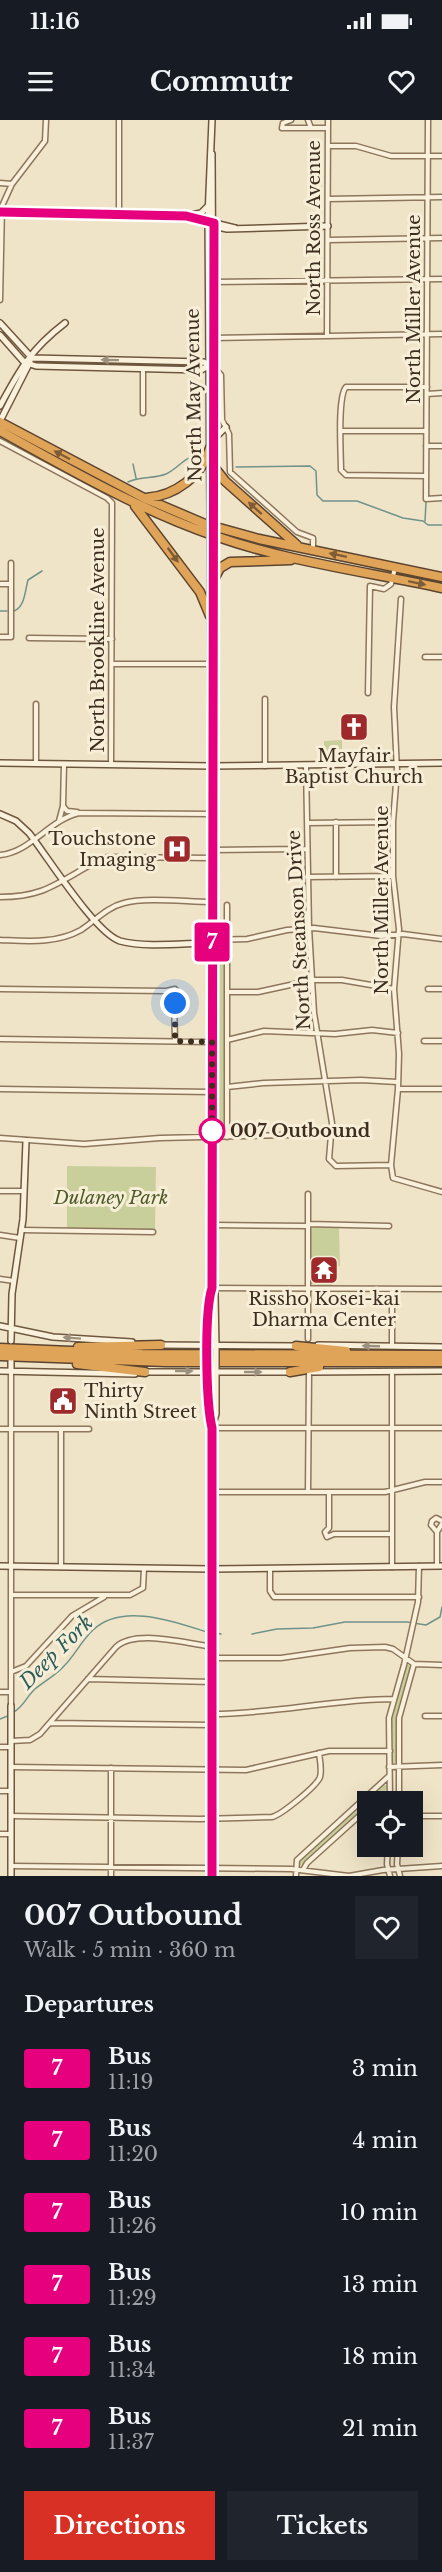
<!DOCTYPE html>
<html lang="en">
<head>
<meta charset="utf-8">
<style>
	body { margin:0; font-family:"Libre Baskerville",serif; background:#20242c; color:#f1f3f6; height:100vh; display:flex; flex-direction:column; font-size:22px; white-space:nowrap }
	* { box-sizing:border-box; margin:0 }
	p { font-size:20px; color:#9ea1a6 }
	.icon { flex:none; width:33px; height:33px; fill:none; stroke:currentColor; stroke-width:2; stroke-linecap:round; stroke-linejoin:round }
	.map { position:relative; height:1756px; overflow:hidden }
	.details { display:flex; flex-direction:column; background:#171b24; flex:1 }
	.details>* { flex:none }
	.badge { padding:0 12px; border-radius:4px; font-size:21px; line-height:39px }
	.tools { position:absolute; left:357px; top:1671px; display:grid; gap:12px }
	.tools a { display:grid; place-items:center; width:66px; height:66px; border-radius:0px; background:#171b24; box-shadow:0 6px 24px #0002; font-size:30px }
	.you { position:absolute; width:30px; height:30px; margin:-15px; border:4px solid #fff; border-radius:50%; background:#1a73e8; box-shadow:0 0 0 9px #1a73e833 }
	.map>.badge { position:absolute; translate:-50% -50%; box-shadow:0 0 0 3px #fff }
	h2 { padding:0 24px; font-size:22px; line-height:54px }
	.round { display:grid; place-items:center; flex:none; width:63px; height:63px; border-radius:0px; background:#20242c }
	.summary { display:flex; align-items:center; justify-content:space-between; height:102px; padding:0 24px }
	h1 { font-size:28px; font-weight:700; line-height:45px }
	.primary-button { display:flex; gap:12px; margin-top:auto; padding:12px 24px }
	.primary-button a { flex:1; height:69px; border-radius:0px; background:#d93025; color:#fff; font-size:24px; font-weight:700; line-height:69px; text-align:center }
	.primary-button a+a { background:#20242c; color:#f1f3f6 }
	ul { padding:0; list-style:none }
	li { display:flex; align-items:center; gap:18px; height:72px; padding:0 24px }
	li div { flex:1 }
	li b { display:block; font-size:22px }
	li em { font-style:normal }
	li .badge { min-width:66px; font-weight:700; text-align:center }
	.status { display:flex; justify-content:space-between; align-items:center; height:42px; padding:0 30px; background:#171b24; direction:ltr }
	.status svg { height:16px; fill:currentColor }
	header { display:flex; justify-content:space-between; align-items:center; height:78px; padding:0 24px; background:#171b24; font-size:27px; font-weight:700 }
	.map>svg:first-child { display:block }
</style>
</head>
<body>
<div class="status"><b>11:16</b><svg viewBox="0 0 49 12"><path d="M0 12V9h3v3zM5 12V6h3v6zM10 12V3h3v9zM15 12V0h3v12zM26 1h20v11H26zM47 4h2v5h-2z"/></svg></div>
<header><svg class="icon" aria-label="menu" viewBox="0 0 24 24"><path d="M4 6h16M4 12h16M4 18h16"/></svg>Commutr<svg class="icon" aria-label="heart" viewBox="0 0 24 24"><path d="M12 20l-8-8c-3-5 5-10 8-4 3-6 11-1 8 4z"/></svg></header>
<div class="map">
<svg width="442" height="1756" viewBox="0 0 442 1756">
	<rect width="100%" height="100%" fill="#f0e4c8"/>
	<path fill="#c9cf9b" d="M342 620V641L324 642V621Z
		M220 822 225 824V1011L222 1014 216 1011V826Z
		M67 1046 156 1047 155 1110 67 1109Z
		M314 1107H339L340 1146 329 1148V1161L332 1162V1166L311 1164V1109Z
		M410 1544 412 1547 398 1596 397 1642 393 1644 392 1594 406 1546Z
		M383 1664 387 1666 386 1670 373 1681 368 1682 367 1686 300 1746 297 1743Z"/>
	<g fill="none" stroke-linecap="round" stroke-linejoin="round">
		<path stroke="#6f938a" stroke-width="1.5" d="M197 336 198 316
			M133 344 136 358
			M236 347 310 346 316 351 317 375 323 381H357L403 398 423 401 428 405H442
			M128 362C141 356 154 359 166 354 179 348 184 336 199 336
			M425 401 426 382
			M0 491H7
			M14 491C25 487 25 470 28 460L42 451
			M217 1513 221 1514
			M252 1514 277 1509 313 1508 345 1502H407L426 1505 440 1497 442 1487
			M14 1592C24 1586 27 1576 35 1569 45 1561 56 1555 64 1546 75 1535 82 1520 93 1510 122 1482 175 1502 207 1512
			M0 1599 10 1595"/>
		<g stroke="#8d765c" stroke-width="7">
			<path id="street" d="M119 0V94
				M291 0 283 3 282 8H328
				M308 0 311 8
				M428 0 426 379 442 378
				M328 26H356L391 36H442
				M0 63 12 64
				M328 79 442 77
				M328 120 442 118
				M212 162 442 159
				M0 180 2 86 12 64 45 21 46 0
				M327 216 328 0
				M212 218 442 214
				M214 247 221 255 222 300 229 314 230 352 297 412 313 418V429
				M143 249V293
				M427 274 442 273
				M341 311H426
				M0 321 107 378 112 383 111 644
				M426 326H442
				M426 356 346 355 341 350C341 334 337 277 346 267H427
				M0 464H11
				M401 479 394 587 397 651 393 702V756L399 809 394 869 399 934 398 969 391 1045 393 1058 442 1072
				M0 517H11V443
				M29 518 112 519
				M425 537H442
				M112 544H211
				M368 573 370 466 384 469 391 464 395 448
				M36 643V584
				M306 645 309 808 314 893 332 1003 329 1039 336 1046 391 1045
				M265 646V579
				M63 686 67 691 77 692
				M59 701 63 686 64 644
				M336 702V757
				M307 703 393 702
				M212 730 306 729
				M0 735C31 732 49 700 79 693L211 694
				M307 757 393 756
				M0 777C35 777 49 769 78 752 88 746 97 740 108 737L211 738
				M227 785V1017
				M0 820C27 821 56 824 81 810 95 801 107 787 124 783 146 777 187 782 211 782
				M212 820 247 819 287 810 314 808 381 816 403 814 442 819
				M0 869 166 871 175 869 180 875 175 883
				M428 869H442
				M167 871 174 879 175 921
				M227 872H258L313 860H342L394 869
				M0 919 211 922
				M227 920 264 911 335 914 372 910 398 913
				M424 921H442
				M227 967 264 963 361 960 397 962
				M0 969 211 972
				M398 969H442
				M0 1018 84 1024 160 1018 331 1014
				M0 1071H24
				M308 1074V1219
				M308 1104 389 1106
				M212 1105 308 1106
				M21 1110 153 1112
				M0 1115 20 1118
				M0 1159 14 1161
				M212 1168 442 1169
				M392 1169V1226
				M11 1251V1586
				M212 1308H442
				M0 1309H89
				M212 1372H385L425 1362H442
				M308 1372 309 1253
				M329 1372V1408L325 1412 327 1417 334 1414H392
				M437 1412 431 1405 432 1401 436 1398 442 1401
				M437 1446V1412L442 1404
				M61 1447V1309
				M392 1447V1252
				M270 1449V1471L274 1477H419
				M11 1475H130L143 1468 144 1448
				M212 1538H281L350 1528 385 1527 393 1529 414 1544 442 1545
				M11 1552 26 1546 72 1496 104 1477
				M88 1559 212 1562
				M0 1572H11
				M212 1594C274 1594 333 1579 394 1579
				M425 1596H442
				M50 1603 212 1605
				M11 1621 30 1620 40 1614 116 1527C135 1509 187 1523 212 1527
				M0 1627H11
				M11 1647 246 1650 329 1631H390
				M389 1647 442 1645
				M111 1648V1756
				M0 1671H11
				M375 1682 382 1675 389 1674
				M390 1682 389 1598 404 1545 418 1482 419 1446
				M399 1682V1598L414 1544
				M11 1696 200 1699 272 1697C281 1695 317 1666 320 1657 322 1650 320 1640 319 1633
				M423 1696H442
				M0 1714H11
				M388 1726 387 1744 390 1756
				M398 1726 397 1744 400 1756
				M11 1746 291 1749 349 1756 383 1750 442 1746
				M303 1750 307 1743 368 1688
				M296 1756 297 1740 389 1656"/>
		</g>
		<g stroke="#6f573f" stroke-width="8">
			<path id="secondary" d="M212 34 214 392
				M0 92 186 96 235 108
				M191 95 201 93 208 86
				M213 106 227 109 328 106
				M0 203 32 238 204 242 209 246
				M0 215 24 242 36 246 201 250 208 246
				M0 286C20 249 31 229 65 203
				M0 301 30 242
				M215 318 226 307
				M210 392 208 97 212 0
				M213 511 214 429
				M0 643 212 646 442 643
				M0 694 16 701 29 713C47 736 95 813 120 821 146 828 185 823 212 823
				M212 1168 215 1174 216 1228
				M0 1206 53 1217 132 1222
				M11 1221 12 1174 23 1099 26 1021
				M159 1225 297 1226
				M318 1225 442 1227
				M208 1228V1190L212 1168 210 429
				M11 1241V1251
				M208 1249 209 1294 212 1308V1756
				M0 1251 135 1254
				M144 1252H290
				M312 1252 442 1251
				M212 1307 216 1294V1251
				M0 1446 212 1449 442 1446
				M11 1756V1586"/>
		</g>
		<g stroke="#5b4430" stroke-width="11">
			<path id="highway" d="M0 302 144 378 205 404 259 419 442 457
				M0 311C71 350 141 391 218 417 290 442 368 452 442 468
				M214 347 225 361 297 425
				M146 378C175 376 202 356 210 328
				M135 386 200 472 210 496
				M214 459 220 448 230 442 291 440
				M296 1226 346 1231
				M78 1227 161 1225
				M0 1228 142 1234 442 1235
				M0 1236 166 1242H442
				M77 1244 145 1252
				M290 1252 319 1247"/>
		</g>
		<use href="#street" stroke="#faf1dc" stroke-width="4"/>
		<use href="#secondary" stroke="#faf1dc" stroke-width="5"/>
		<use href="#highway" stroke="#e0a458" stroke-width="8"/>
		<g stroke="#6f573f" stroke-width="8" stroke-linecap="butt">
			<path id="secondary-bridge" d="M210 392V429
				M214 429V392
				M216 1228V1249
				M208 1249V1228"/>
		</g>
		<use href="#secondary-bridge" stroke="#faf1dc" stroke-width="5"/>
	</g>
	<defs><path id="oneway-solid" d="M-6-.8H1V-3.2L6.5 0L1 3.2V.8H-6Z" transform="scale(1.5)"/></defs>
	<g fill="#9c907e">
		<use href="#oneway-solid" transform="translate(110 240) rotate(-179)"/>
		<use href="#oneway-solid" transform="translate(72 1218) rotate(-176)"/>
		<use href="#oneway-solid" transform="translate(371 1226) rotate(-178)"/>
		<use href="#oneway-solid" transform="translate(184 1251)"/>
		<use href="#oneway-solid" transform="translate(253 1252)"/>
	</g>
	<g fill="#7e5d36">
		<use href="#oneway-solid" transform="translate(62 335) rotate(-152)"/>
		<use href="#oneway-solid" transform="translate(255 388) rotate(-138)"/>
		<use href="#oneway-solid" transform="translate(173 435) rotate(54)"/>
		<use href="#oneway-solid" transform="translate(338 435) rotate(-168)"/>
		<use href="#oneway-solid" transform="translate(417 463) rotate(12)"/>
	</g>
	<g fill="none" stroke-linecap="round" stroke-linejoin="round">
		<g stroke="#fff" stroke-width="14">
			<path id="line" d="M0 92 186 96 214 103 212 1168C204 1193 206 1282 212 1308V1756"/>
		</g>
		<use href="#line" stroke="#e6007e" stroke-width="9"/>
		<path stroke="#3d2e20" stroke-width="6" stroke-dasharray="0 10.8" d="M175 883V921L212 922V1017V1011"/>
	</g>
	<defs>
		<g id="church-square" transform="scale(1.5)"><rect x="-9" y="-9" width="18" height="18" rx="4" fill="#9e2a2b" stroke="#f7eed8"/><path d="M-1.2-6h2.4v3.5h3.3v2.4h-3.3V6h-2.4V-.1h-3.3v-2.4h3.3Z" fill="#fff"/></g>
		<g id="hospital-square" transform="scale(1.5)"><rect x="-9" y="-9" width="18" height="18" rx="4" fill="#9e2a2b" stroke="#f7eed8"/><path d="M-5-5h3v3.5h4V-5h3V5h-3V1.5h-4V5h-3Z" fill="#fff"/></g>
		<g id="temple-square" transform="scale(1.5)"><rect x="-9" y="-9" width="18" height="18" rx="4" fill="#9e2a2b" stroke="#f7eed8"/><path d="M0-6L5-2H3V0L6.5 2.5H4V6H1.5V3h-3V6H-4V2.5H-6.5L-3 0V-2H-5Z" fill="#fff"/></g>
		<g id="civic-square" transform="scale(1.5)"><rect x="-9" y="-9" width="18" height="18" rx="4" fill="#9e2a2b" stroke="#f7eed8"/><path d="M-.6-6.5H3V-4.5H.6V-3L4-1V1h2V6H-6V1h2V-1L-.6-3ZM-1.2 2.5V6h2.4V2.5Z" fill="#fff"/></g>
	</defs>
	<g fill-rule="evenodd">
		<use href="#church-square" x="354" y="607"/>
		<use href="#hospital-square" x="177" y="729"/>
		<use href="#temple-square" x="324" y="1150"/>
		<use href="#civic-square" x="63" y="1281"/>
	</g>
	<circle fill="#fff" stroke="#e6007e" stroke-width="3" cx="212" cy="1011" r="12"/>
	<g text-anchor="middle" stroke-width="6" stroke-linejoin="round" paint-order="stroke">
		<g font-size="18" fill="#3d2e20" stroke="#f7eed8">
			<text transform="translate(314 108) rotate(-90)" y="6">North Ross Avenue</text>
			<text transform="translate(414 189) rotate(-90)" y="6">North Miller Avenue</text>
			<text transform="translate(194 275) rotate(-91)" y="6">North May Avenue</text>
			<text transform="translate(98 520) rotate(-90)" y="6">North Brookline Avenue</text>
			<text transform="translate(382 780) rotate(-90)" y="6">North Miller Avenue</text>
			<text transform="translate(299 810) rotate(-93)" y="6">North Steanson Drive</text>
		</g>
		<g font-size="18" fill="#3d2e20" stroke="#f7eed8">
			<text x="354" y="642">Mayfair<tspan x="354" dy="21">Baptist Church</tspan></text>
			<text x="156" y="725" text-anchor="end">Touchstone<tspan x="156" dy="21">Imaging</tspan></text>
			<text x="324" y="1185">Rissho Kosei-kai<tspan x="324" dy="21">Dharma Center</tspan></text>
			<text x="84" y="1277" text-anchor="start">Thirty<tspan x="84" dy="21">Ninth Street</tspan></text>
		</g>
		<g font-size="18" font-weight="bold" fill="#3d2e20" stroke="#f7eed8" text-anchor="start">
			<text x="230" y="1017">007 Outbound</text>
		</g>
		<g font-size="18" font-style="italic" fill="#4d5a26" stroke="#f7eed8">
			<text x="111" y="1084">Dulaney Park</text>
		</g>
		<g font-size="20" font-style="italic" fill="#2f5d5a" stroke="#f7eed8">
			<text transform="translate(56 1532) rotate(-45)" y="7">Deep Fork</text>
		</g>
	</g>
</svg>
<div class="tools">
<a><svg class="icon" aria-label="locate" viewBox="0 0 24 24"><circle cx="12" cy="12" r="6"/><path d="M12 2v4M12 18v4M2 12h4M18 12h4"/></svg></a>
</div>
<div class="you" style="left:175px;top:883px"></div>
<b class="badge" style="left:212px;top:822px;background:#e6007e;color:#fff">7</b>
</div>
<section class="details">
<div class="summary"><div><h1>007 Outbound</h1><p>Walk · 5 min · 360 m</p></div><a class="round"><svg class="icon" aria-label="heart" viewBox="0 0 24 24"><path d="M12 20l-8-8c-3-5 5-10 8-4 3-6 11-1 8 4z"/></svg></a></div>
<h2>Departures</h2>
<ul>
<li><span class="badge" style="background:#e6007e;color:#fff">7</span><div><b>Bus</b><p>11:19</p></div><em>3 min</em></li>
<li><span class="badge" style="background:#e6007e;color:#fff">7</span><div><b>Bus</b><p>11:20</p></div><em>4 min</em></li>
<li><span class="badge" style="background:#e6007e;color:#fff">7</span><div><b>Bus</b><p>11:26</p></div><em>10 min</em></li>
<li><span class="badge" style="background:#e6007e;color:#fff">7</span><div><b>Bus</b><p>11:29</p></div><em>13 min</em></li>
<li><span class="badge" style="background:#e6007e;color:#fff">7</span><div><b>Bus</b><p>11:34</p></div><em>18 min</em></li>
<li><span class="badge" style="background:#e6007e;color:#fff">7</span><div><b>Bus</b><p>11:37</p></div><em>21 min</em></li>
</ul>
<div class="primary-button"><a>Directions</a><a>Tickets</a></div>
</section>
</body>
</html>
